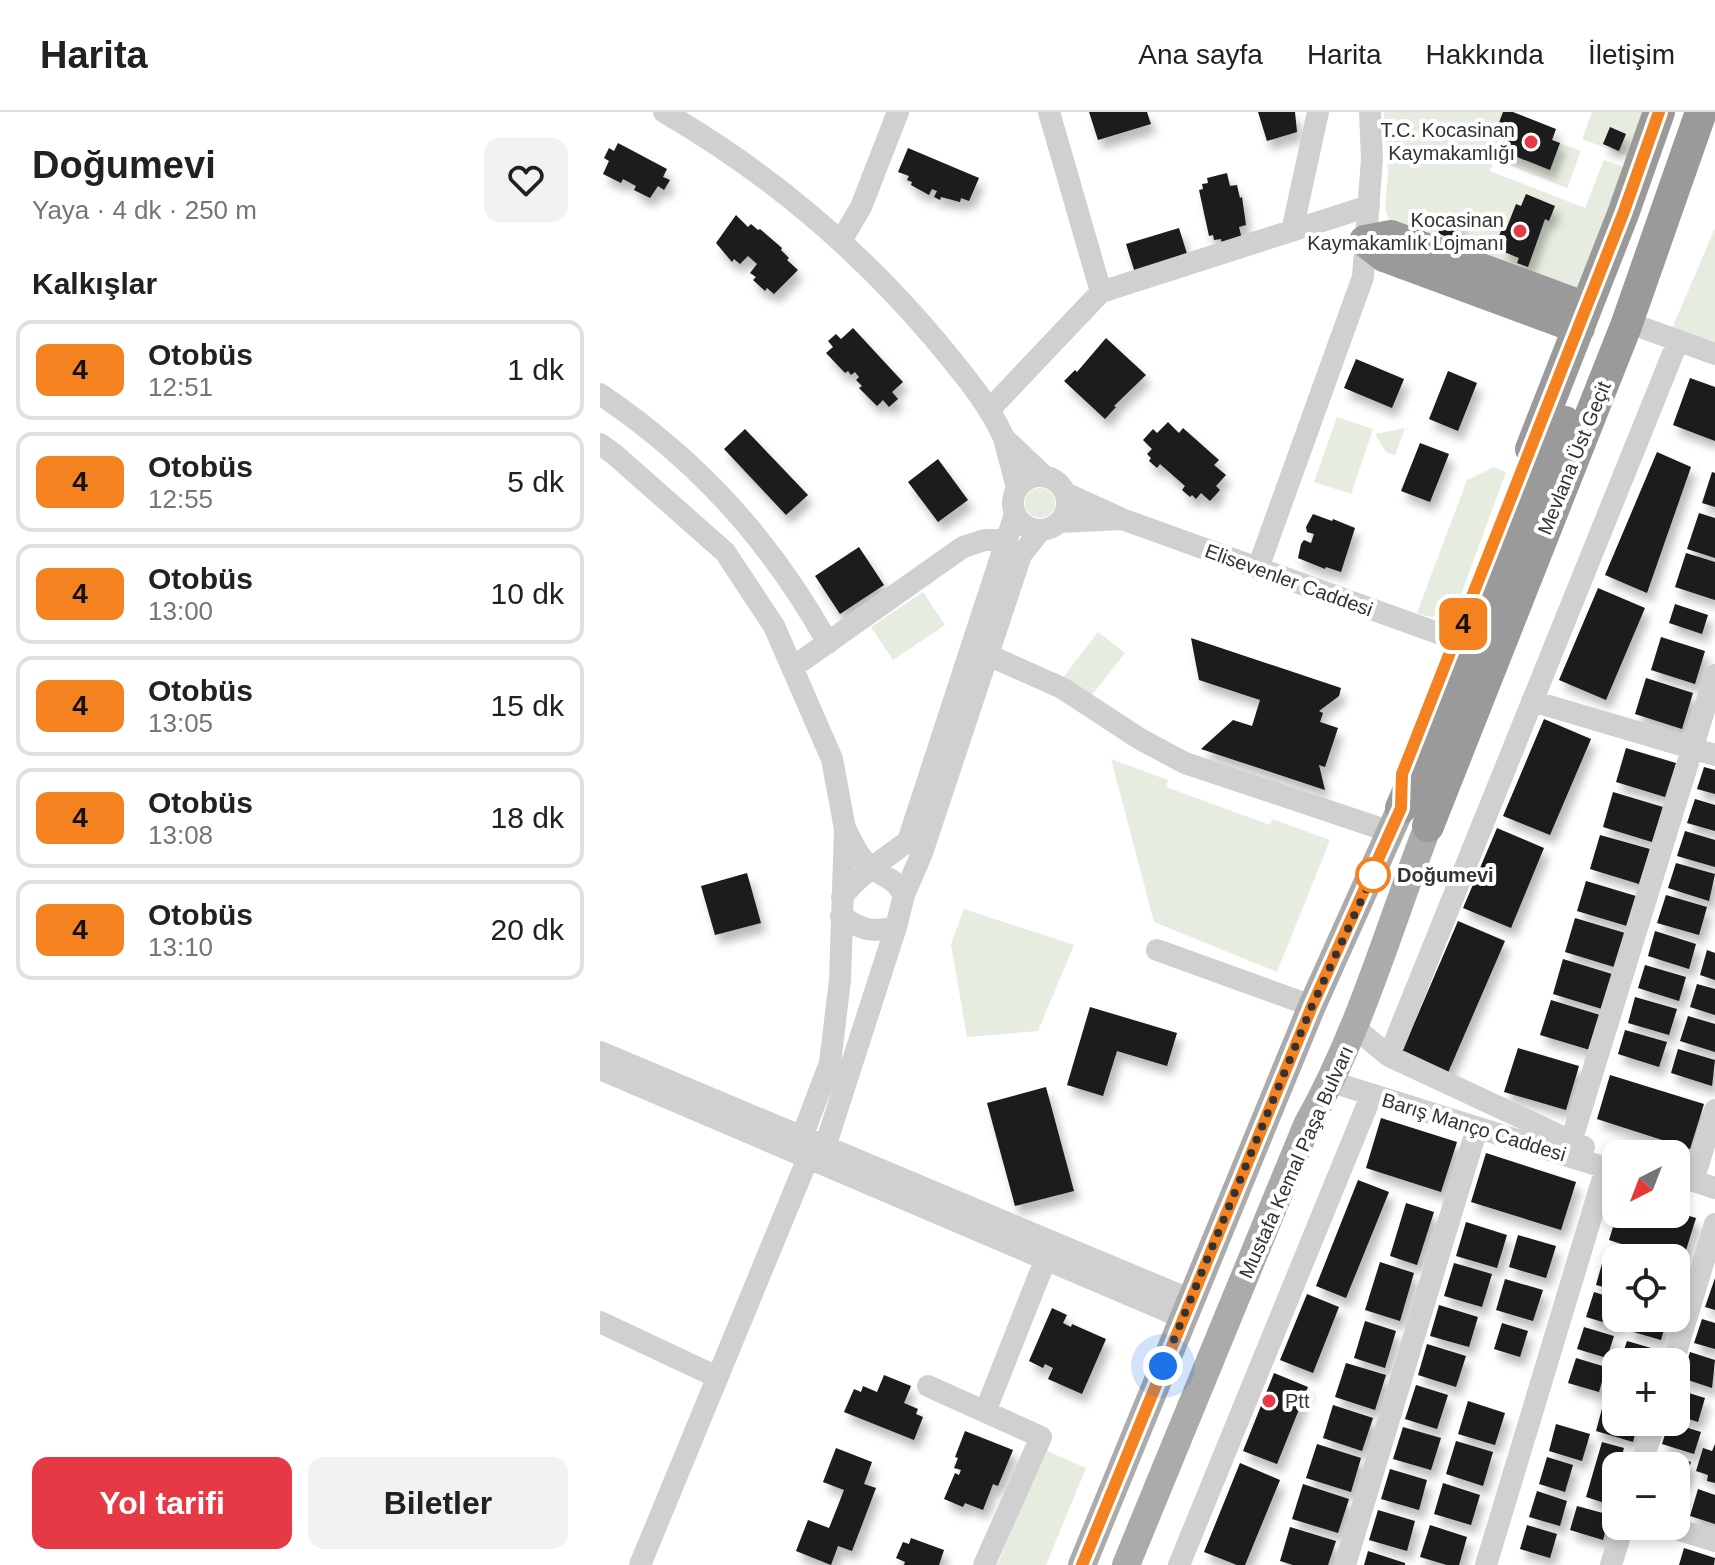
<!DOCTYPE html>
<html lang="tr">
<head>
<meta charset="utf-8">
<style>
	body { margin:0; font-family:Helvetica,sans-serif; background:#f2f2f2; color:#202124; height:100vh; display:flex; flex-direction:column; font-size:30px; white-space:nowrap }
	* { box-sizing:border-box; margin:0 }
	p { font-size:26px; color:#757577 }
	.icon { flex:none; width:44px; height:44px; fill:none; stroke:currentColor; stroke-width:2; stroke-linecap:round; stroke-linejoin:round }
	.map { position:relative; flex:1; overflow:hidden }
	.side { display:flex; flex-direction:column; background:#fff; width:600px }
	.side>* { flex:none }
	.badge { padding:0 16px; border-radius:12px; font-size:28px; line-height:52px }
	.needle { width:52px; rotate:222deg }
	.tools { position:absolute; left:1002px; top:1028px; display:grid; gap:16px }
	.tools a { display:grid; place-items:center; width:88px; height:88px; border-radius:16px; background:#fff; box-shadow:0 4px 12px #0003; font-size:40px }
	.you { position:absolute; width:40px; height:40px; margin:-20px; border:6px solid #fff; border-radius:50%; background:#1a73e8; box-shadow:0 0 0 12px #1a73e833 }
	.map>.badge { position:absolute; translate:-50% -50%; box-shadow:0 0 0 4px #fff }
	h2 { padding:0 32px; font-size:30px; line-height:72px }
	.round { display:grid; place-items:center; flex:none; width:84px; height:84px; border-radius:16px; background:#f2f2f2 }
	.overview { display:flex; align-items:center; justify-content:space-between; height:136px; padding:0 32px }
	h1 { font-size:38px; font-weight:700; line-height:60px }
	.cta { display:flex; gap:16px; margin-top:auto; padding:16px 32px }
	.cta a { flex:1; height:92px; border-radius:16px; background:#e63946; color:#fff; font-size:32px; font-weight:700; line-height:92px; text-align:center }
	.cta a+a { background:#f2f2f2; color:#202124 }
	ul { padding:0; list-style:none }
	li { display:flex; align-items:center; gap:24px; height:100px; margin:0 16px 12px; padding:0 16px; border:4px solid #e0e0e0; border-radius:16px }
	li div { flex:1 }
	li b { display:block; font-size:30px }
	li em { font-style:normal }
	li .badge { min-width:88px; font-weight:700; text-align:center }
	header { display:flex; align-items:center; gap:48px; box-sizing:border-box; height:112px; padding:0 40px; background:#fff; border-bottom:2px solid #e0e0e0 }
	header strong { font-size:38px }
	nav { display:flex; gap:44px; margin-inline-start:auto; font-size:28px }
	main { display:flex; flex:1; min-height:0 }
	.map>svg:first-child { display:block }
</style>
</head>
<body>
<header>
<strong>Harita</strong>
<nav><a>Ana sayfa</a><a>Harita</a><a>Hakkında</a><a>İletişim</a></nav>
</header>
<main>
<section class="side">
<div class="overview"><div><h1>Doğumevi</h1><p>Yaya · 4 dk · 250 m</p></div><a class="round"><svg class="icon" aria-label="heart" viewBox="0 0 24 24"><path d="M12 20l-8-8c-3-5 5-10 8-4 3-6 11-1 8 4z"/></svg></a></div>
<h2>Kalkışlar</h2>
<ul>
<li><span class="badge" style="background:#f58220;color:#111">4</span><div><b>Otobüs</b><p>12:51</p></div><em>1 dk</em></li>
<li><span class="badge" style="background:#f58220;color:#111">4</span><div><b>Otobüs</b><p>12:55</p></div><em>5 dk</em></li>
<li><span class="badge" style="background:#f58220;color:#111">4</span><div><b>Otobüs</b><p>13:00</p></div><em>10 dk</em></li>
<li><span class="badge" style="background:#f58220;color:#111">4</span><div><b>Otobüs</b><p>13:05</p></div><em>15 dk</em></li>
<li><span class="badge" style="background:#f58220;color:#111">4</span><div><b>Otobüs</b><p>13:08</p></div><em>18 dk</em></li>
<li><span class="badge" style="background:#f58220;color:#111">4</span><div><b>Otobüs</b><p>13:10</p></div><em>20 dk</em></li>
</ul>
<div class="cta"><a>Yol tarifi</a><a>Biletler</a></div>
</section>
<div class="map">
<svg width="1115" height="1453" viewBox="0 0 1115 1453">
	<defs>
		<filter id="shadow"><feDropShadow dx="5" dy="9" stdDeviation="4" flood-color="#0004"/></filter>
	</defs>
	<rect width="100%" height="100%" fill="#fff"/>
	<path fill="#e6ecdf" d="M784 0H903L895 20 907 25 902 39 950 57 960 31 981 39 967 76 894 47 890 59 985 96 1004 48 1027 56 978 185 790 111 785 97 788 61Z
		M992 0H1049L1032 46 982 27Z
		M1115 116V234L1071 219Z
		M737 305 773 317 751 382 714 370Z
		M805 316 795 343 786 340 775 322Z
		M894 355 906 360 858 491C846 505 834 508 817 501L867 368Z
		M425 391a15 15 0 1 1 30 0a15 15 0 1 1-30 0Z
		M323 480 345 513 293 548 271 515Z
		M498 520 525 541 488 588 462 567Z
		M511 647 568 668 566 675 670 713 672 707 730 728 677 860 554 810Z
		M364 797 474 833 438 919 367 925 351 832Z
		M445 1338 486 1356 446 1453H397Z"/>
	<path fill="#1a1a1a" filter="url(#shadow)" d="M489 0H547L551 12 498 28Z
		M658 0H695L697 20 667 29Z
		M903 0H913L956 17 952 28 960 31 950 58 902 39 907 25 895 21Z
		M1010 15 1026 22 1019 39 1003 32Z
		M18 31 67 57 63 65 70 68 64 78 58 74 50 86 34 78 36 74 23 67 21 71 3 62 9 49 4 46 9 36 14 39Z
		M308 36 379 66 369 89 361 86 360 90 341 85 340 88 334 85 337 79 332 77 329 83 311 73 312 70 307 68 309 64 298 60Z
		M627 61 630 74 637 73 640 86 642 85 646 113 639 115 642 127 622 132 621 127 614 128 613 123 609 124 599 78 603 77 602 72 608 71 607 66Z
		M926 82 955 94 949 109 945 107 928 155 917 151 919 146 902 139 907 127 899 124 903 114 907 115 916 92 921 94Z
		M136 103 148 115 151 112 158 118 160 117 182 136 181 138 189 146 187 148 198 158 174 182 167 176 165 179 153 168 156 165 150 161 157 152 148 144 140 152 134 147 132 150 116 131Z
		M845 105 861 112 854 128 838 121Z
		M579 116 588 145 535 161 526 132Z
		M253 216 303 270 292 280 298 287 289 295 283 288 277 294 259 276 262 274 256 268 259 265 255 260 251 263 248 259 245 261 226 241 233 235 228 229 236 222 241 227Z
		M506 226 546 263 514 294 516 295 505 307 464 269 475 258 477 260Z
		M756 247 804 267 792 296 744 276Z
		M848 259 877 271 858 319 829 307Z
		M1090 266 1115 275V329L1073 313Z
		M568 310 579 321 583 316 619 348 614 353 626 363 616 374 620 378 610 389 601 381 596 387 592 383 590 385 582 378 585 374 560 352 557 356 549 349 551 346 547 342 552 337 543 328 553 317 557 321Z
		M145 317 208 383 186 403 124 337Z
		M820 331 849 342 830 390 801 379Z
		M1057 340 1091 355 1047 481 1005 463Z
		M338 347 368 388 338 410 308 370Z
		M1112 360 1115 361V395L1102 391Z
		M1099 401 1115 406V446L1087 437Z
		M713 402 732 409 733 407 755 416 741 460 726 455 725 457 698 446 701 432 704 428 711 431 714 422 707 420 706 415Z
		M259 435 284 473 240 502 215 464Z
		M1086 441 1115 450V488L1075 475Z
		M998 476 1045 496 1006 588 959 568Z
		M1075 492 1108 503 1102 522 1069 511Z
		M1061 525 1105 539 1095 572 1051 558Z
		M591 526 741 576 739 584 719 599 723 601 720 610 738 616 725 655 719 653 725 678 601 637 633 608 652 614 660 588 599 568Z
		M1046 566 1093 581 1082 617 1035 602Z
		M944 607 991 627 950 723 903 704Z
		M1026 636 1076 651 1065 685 1016 670Z
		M1104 655 1115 658V682L1097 677Z
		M1013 680 1063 695 1052 730 1003 715Z
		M1095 687 1115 693V719L1087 711Z
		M897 716 944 736 911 816 863 796Z
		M1085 719 1115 728V755L1077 744Z
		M1000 723 1050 737 1039 772 990 757Z
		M1076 751 1115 762 1109 789 1068 776Z
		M147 761 161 811 115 823 101 774Z
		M986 769 1036 784 1027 814 977 799Z
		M1066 783 1107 795 1099 823 1057 811Z
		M975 806 1025 821 1014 855 965 840Z
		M858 809 905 829 847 963 801 942Z
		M1055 819 1096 832 1089 857 1048 844Z
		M1107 838 1115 841V868L1100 863Z
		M963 847 1012 862 1002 897 953 882Z
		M1045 853 1086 865 1079 889 1038 876Z
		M1097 872 1115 877V903L1090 895Z
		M1035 885 1077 897 1069 923 1028 911Z
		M951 888 1000 903 990 938 940 923Z
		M490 895 577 921 567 954 517 939 503 984 467 973Z
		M1088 904 1115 912V940L1080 929Z
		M1025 918 1067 930 1059 955 1018 942Z
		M918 936 979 954 966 998 904 980Z
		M1078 937 1115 948 1112 974 1071 961Z
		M1010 963 1104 992 1090 1037 997 1007Z
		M446 975 474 1079 415 1094 387 991Z
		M781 1006 857 1030 841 1080 766 1056Z
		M886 1041 976 1070 961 1118 871 1090Z
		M758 1068 789 1080 746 1186 716 1174Z
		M806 1091 834 1100 817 1153 790 1144Z
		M1076 1100 1096 1106 1082 1151 1076 1149V1146H1066L1009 1128 1017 1102Z
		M866 1110 907 1123 897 1156 856 1144Z
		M918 1123 956 1134 946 1166 909 1155Z
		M1003 1148 1016 1152V1178L996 1173Z
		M780 1150 814 1161 800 1209 765 1198Z
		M854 1151 892 1162 882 1195 844 1184Z
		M1115 1166V1198L1105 1195Z
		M905 1167 943 1178 933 1209 896 1198Z
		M994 1180 1016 1187V1206H1019L1016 1214 986 1205Z
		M707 1182 739 1195 713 1261 680 1248Z
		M839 1193 878 1205 869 1235 830 1224Z
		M452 1196 467 1203 463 1211 471 1215 472 1212 506 1227 482 1282 448 1267 453 1256 445 1252 443 1256 429 1249Z
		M1033 1206 1067 1207 1061 1228 1030 1219Z
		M1102 1207 1115 1211V1237L1094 1231Z
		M765 1209 796 1219 785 1256 754 1246Z
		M902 1211 928 1219 920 1245 894 1237Z
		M984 1215 1014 1224 1007 1246 977 1237Z
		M1027 1229 1058 1238 1055 1250H1020Z
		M827 1232 866 1244 856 1275 818 1263Z
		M1090 1240 1115 1248 1112 1276 1082 1266Z
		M976 1246 1006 1255 999 1280 968 1271Z
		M746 1251 786 1263 775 1298 735 1285Z
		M674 1261 708 1275 677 1352 643 1339Z
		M284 1263 311 1274 304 1291 318 1297 316 1302 323 1305 314 1328 244 1300 254 1277 261 1280 263 1274 277 1280Z
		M816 1273 848 1283 837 1317 805 1307Z
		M1079 1278 1105 1286 1098 1310 1076 1303Z
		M868 1289 905 1301 895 1333 858 1322Z
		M733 1293 773 1306 762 1339 723 1326Z
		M1003 1293 1016 1296V1310H1038L1033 1330 996 1319Z
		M1069 1310 1101 1320 1094 1342 1062 1332Z
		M956 1312 990 1322 982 1349 949 1339Z
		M803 1315 841 1326 831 1358 793 1347Z
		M365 1319 413 1338 398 1374 393 1372 383 1398 365 1391 363 1395 344 1387 355 1361 359 1363 361 1358 354 1356 358 1346 355 1345Z
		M856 1329 893 1340 883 1374 846 1362Z
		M1002 1330 1024 1336 1019 1354H1016V1365L1008 1392 986 1385Z
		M717 1332 761 1346 751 1380 706 1366Z
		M1115 1332V1371L1107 1369 1108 1363 1096 1359 1103 1336 1112 1339Z
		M236 1336 272 1350 264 1372 276 1376 252 1439 238 1434 231 1453 196 1439 208 1408 229 1416 237 1396 244 1378 223 1370Z
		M1060 1340 1091 1350 1085 1369 1076 1366V1354H1055Z
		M947 1345 973 1353 965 1380 939 1372Z
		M640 1351 680 1368 645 1453H637L604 1440Z
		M790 1357 827 1368 819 1398 781 1387Z
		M843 1371 880 1383 871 1413 834 1402Z
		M703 1372 749 1387 738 1421 692 1407Z
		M1098 1377 1115 1383V1412L1090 1404Z
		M937 1379 967 1389 960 1414 929 1405Z
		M977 1394 1010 1403 1003 1428 970 1418Z
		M778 1398 815 1409 807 1439 769 1428Z
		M830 1413 867 1425 859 1453H847L820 1445Z
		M927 1413 957 1422 950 1446 920 1437Z
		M690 1415 736 1429 728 1453H693L680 1449Z
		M311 1426 344 1438 339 1453H304L305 1450 296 1446 303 1430 309 1432Z
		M1084 1436 1115 1446 1114 1453H1079Z
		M768 1439 805 1451V1453H764Z"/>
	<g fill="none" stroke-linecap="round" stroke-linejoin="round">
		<path stroke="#d0d0d0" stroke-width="22" d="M64 0C169 61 260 138 338 231 363 262 387 289 404 326
			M449 0 501 180
			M692 119 718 0
			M241 129 261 95 298 0
			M1046 217 1115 242
			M0 282C99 349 169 427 228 531
			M390 297 501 180 769 94
			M0 332 14 342 125 440 174 514 232 647 245 717 240 868 230 951 202 1025 208 1046
			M413 391a27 27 0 1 1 54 0a27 27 0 1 1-54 0Z
			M417 376 404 326 445 365
			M522 407 857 528
			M460 410 522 407 465 381
			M658 456 763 165 772 47 770 0
			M388 543 462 576 540 627 585 651 791 720
			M193 555 363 435 385 428H407
			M932 589 1115 643
			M246 718C253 732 260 748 273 757 289 768 293 765 304 783
			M242 785C259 762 285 747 308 729L415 402
			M241 804C262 818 271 821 296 815
			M557 838 712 894
			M755 916 789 944 984 1035
			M0 940 591 1188
			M789 944 1078 229
			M0 957 583 1206
			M732 970 1016 1059
			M971 1030 1115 563
			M1076 1063 1115 1076
			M1093 1069 1115 998
			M0 1210 117 1265
			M1073 1250 1115 1112
			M328 1274 441 1325 384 1453
			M385 1300 446 1146
			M1041 1354 1055 1310
			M1066 1414 1115 1429
			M40 1453 208 1046 225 1035 296 815 304 783 322 741 421 443 441 418
			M579 1453 771 984
			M745 1453 877 1016
			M886 1453 1006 1056
			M1011 1453 1023 1414"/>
		<path stroke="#ababab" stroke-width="28" d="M482 1453 712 894 801 696
			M526 1453 707 1013C760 919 789 815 828 714"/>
		<path stroke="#9a9a9a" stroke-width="32" d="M979 216 784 144 765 129 791 124 986 196
			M931 337 1023 102 1059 0
			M801 696 965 310
			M828 714 1026 214 1101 0"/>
	</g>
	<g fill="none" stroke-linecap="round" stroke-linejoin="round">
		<g stroke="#fff" stroke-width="18">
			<path id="line" d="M482 1453 712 894 801 696 802 662 1023 102 1059 0"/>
		</g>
		<use href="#line" stroke="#f58220" stroke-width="12"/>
		<path stroke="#333" stroke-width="8" stroke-dasharray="0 14.4" d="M563 1254 712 894 773 763"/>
	</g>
	<g fill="#e63946" stroke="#fff" stroke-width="3">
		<circle cx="931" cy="30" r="8"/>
		<circle cx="920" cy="119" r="8"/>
		<circle cx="669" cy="1289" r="8"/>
	</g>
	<circle fill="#fff" stroke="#f58220" stroke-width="4" cx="773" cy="763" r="16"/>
	<g text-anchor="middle" stroke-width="8" stroke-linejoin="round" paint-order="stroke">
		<g font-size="20" fill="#333" stroke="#fff" text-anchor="end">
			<text x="915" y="25">T.C. Kocasinan<tspan x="915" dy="23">Kaymakamlığı</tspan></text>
			<text x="904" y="115">Kocasinan<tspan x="904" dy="23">Kaymakamlık Lojmanı</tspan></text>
			<text x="685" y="1296" text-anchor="start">Ptt</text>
		</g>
		<g font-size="20" fill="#333" stroke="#fff">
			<text transform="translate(974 346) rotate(-68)" y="7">Mevlana Üst Geçit</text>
			<text transform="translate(689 468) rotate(20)" y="7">Elisevenler Caddesi</text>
			<text transform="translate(874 1015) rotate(17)" y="7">Barış Manço Caddesi</text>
			<text transform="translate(696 1050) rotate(-66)" y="7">Mustafa Kemal Paşa Bulvarı</text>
		</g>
		<g font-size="20" font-weight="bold" fill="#333" stroke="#fff" text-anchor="start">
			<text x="797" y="770">Doğumevi</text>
		</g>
	</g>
</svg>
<div class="tools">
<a><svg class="needle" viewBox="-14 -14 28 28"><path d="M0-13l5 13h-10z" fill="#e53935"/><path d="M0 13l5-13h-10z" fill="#757577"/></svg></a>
<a><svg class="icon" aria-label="locate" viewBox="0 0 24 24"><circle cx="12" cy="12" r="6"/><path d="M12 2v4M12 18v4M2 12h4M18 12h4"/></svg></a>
<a>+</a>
<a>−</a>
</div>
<div class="you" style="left:563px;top:1254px"></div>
<b class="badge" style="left:863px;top:512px;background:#f58220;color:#111">4</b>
</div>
</main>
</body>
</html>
